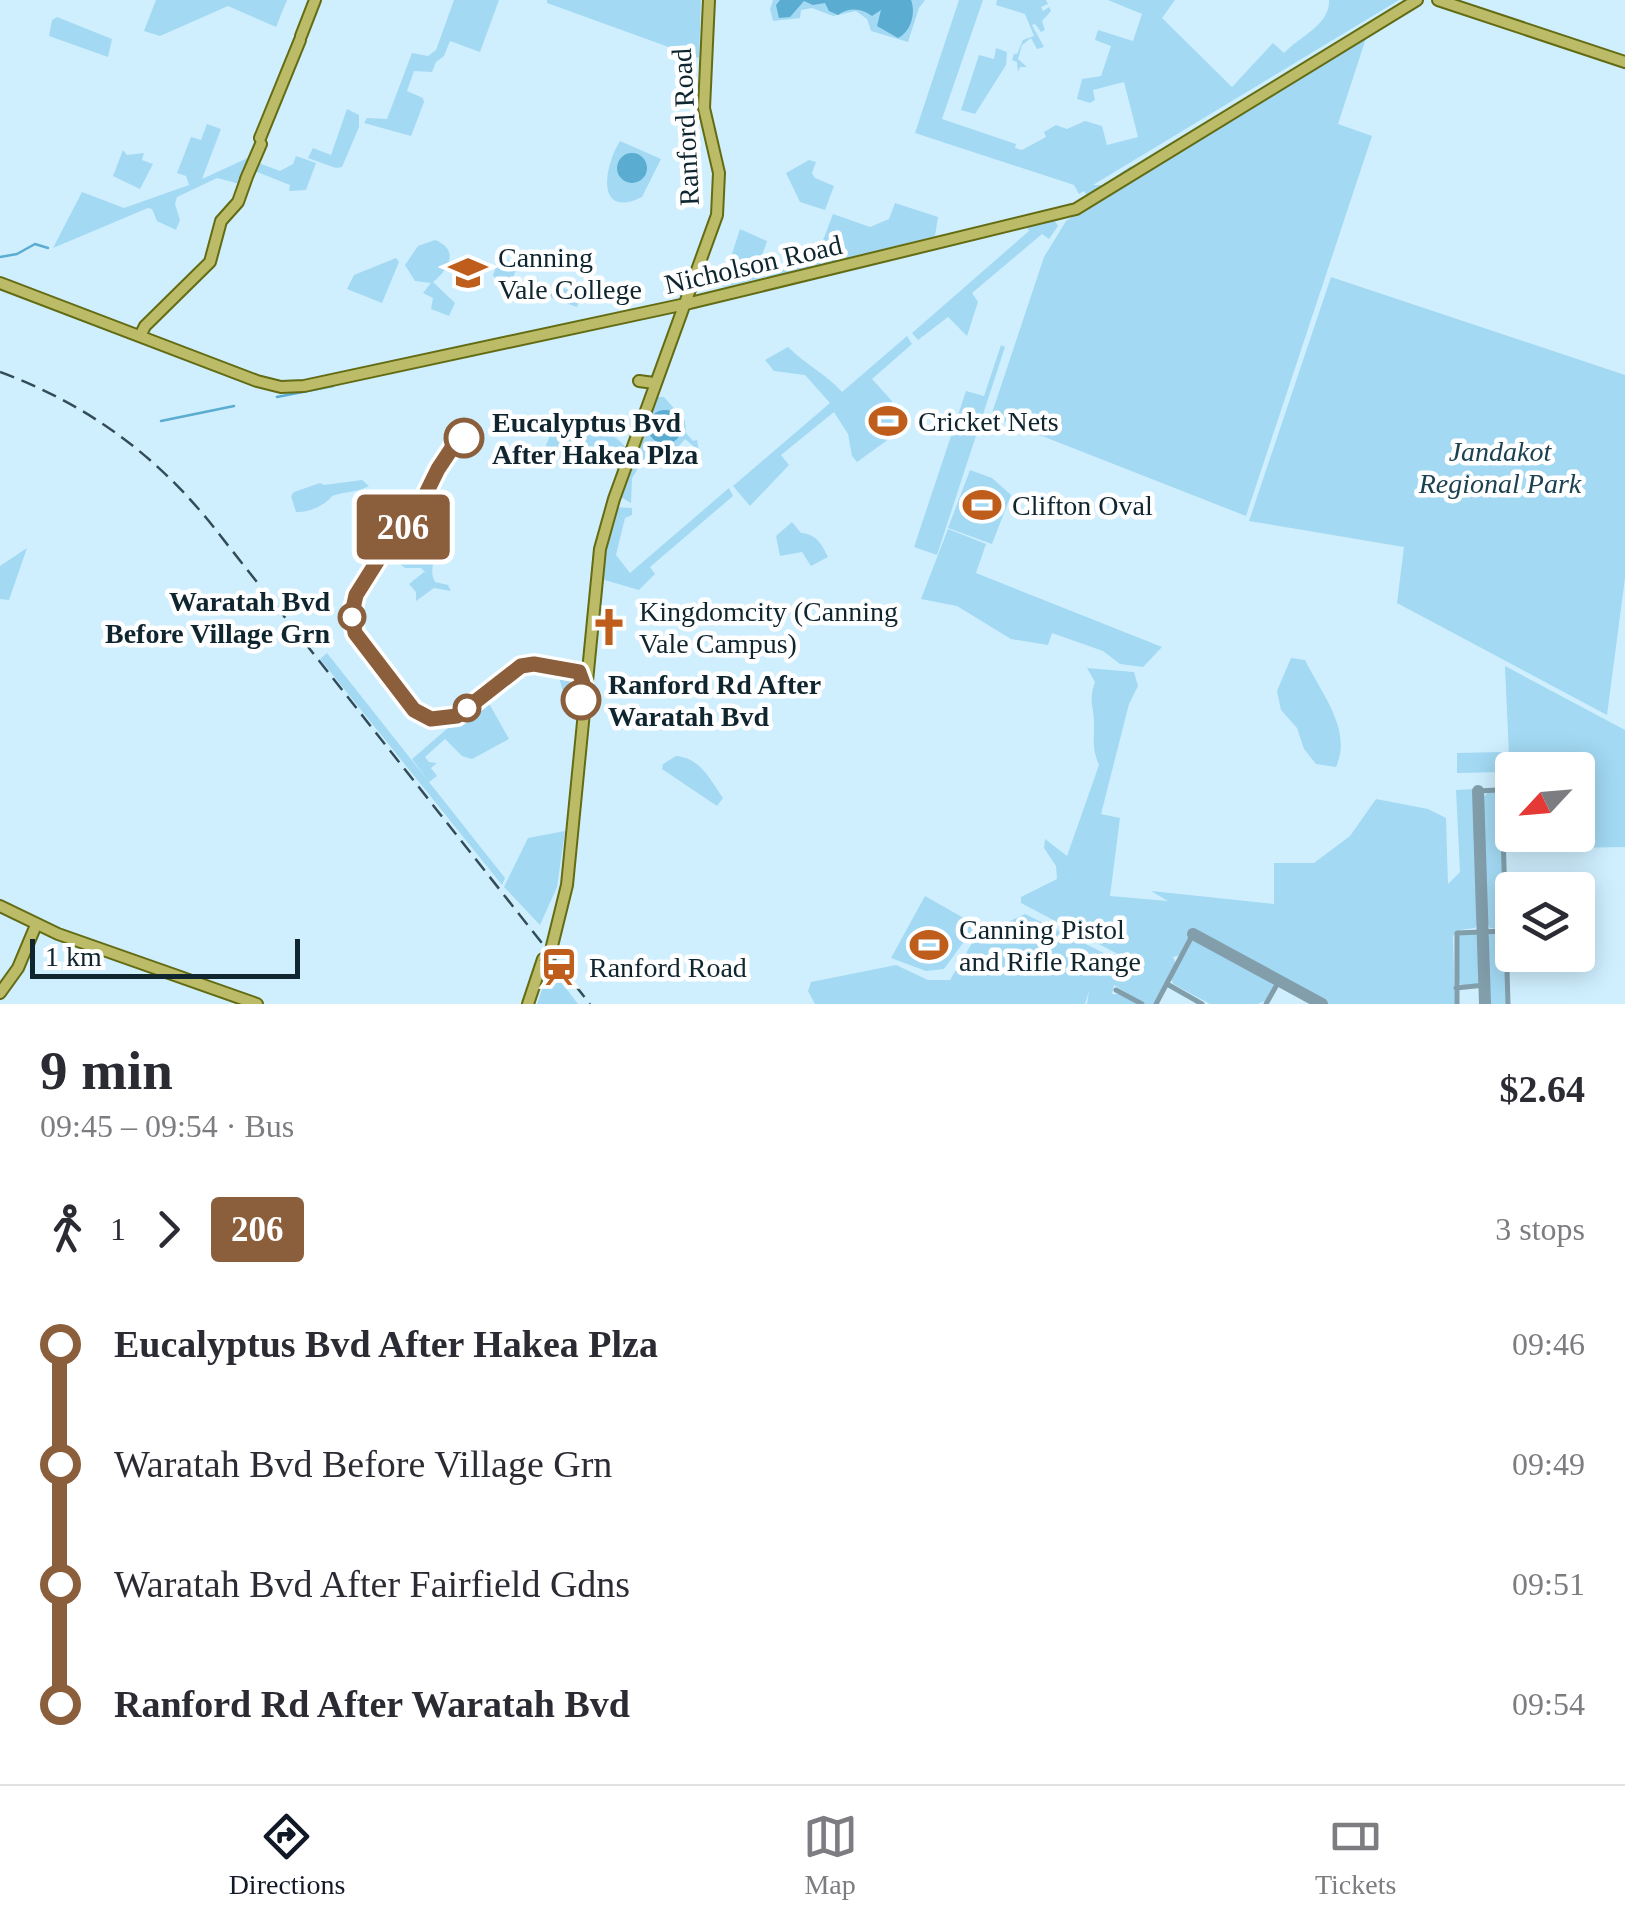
<!DOCTYPE html>
<html lang="en">
<head>
<meta charset="utf-8">
<style>
	body { margin:0; font-family:"Times New Roman",serif; background:#f7f7f7; color:#2b2b33; height:100vh; display:flex; flex-direction:column; font-size:38px; white-space:nowrap }
	* { box-sizing:border-box; margin:0 }
	p { font-size:32px; color:#7c7c81 }
	.icon { flex:none; width:55px; height:55px; fill:none; stroke:currentColor; stroke-width:2; stroke-linecap:round; stroke-linejoin:round }
	.map { position:relative; height:1004px; overflow:hidden }
	.side { display:flex; flex-direction:column; background:#fff; flex:1 }
	.side>* { flex:none }
	.badge { padding:0 20px; border-radius:8px; font-size:35px; line-height:65px }
	.needle { width:65px; rotate:244deg }
	.fabs { position:absolute; left:1495px; top:752px; display:grid; gap:20px }
	.fabs a { display:grid; place-items:center; width:100px; height:100px; border-radius:10px; background:#fff; box-shadow:0 5px 25px #0003; font-size:50px }
	.scale { position:absolute; left:30px; bottom:25px; width:270px; box-sizing:border-box; padding-left:10px; border:5px solid #0f252f; border-top:0; font-size:28px; line-height:35px; white-space:nowrap; color:#0f252f; -webkit-text-stroke:8px #fff; paint-order:stroke }
	.map>.badge { position:absolute; translate:-50% -50%; box-shadow:0 0 0 5px #fff }
	.legs { display:flex; align-items:center; gap:15px; height:110px; padding:0 40px; font-size:32px }
	.legs p { margin-inline-start:auto }
	.overview { display:flex; align-items:center; justify-content:space-between; height:170px; padding:0 40px }
	h1 { font-size:55px; font-weight:600; line-height:75px }
	ul { padding:0 40px; list-style:none }
	li { display:flex; align-items:center; gap:35px; height:120px; font-size:38px }
	li i { display:grid; place-items:center; width:15px; height:100%; margin:0 12px; background:currentColor }
	li i::after { content:''; width:25px; height:25px; margin:-12px; border:8px solid; border-radius:50%; background:#fff }
	li p { margin-inline-start:auto }
	li:first-child i { background:linear-gradient(#0000 50%,currentColor 0) }
	li:last-child i { background:linear-gradient(currentColor 50%,#0000 0) }
	.dock { display:flex; justify-content:space-around; align-items:center; height:140px; border-top:2px solid #e1e1e2; background:#fff; font-size:28px; color:#7c7c81 }
	.dock a { display:grid; justify-items:center; gap:5px }
	.dock .selected { color:#111827 }
	.map>svg:first-child { display:block }
</style>
</head>
<body>
<div class="map">
<svg width="1625" height="1004" viewBox="0 0 1625 1004">
	<rect width="100%" height="100%" fill="#cfefff"/>
	<path fill="#a3d9f3" d="M156 0H287L276 27 228 6 160 36 144 31Z
		M454 0H499L480 52 450 41 444 56 436 62 432 72 414 71 407 91 423 98 424 102 411 136 364 123 367 118 387 119 412 53 428 56 436 50Z
		M547 0H701L699 58 547 3Z
		M773 0H925L919 8 908 42 871 31 867 19 856 11 833 16 812 8 801 10 800 18 773 21 770 9Z
		M959 0H983L942 119 1016 144 1015 148 1022 150 1046 137 1044 132 1056 125 1067 129 1085 121 1102 126 1107 145 1138 137 1124 82 1093 90 1095 100 1090 103 1077 99 1082 79 1101 76 1111 46 1095 40 1098 30 1133 41 1142 14 1108 0H1175L1162 18 1232 87 1273 43 1284 53C1300 36 1330 25 1329 0H1399L1093 185H1103L1131 166 1134 171 1088 197 1084 191 1079 194 1074 185 915 133Z
		M997 0H1046L1048 4 1041 7 1043 11 1049 7 1051 11 1042 21 1045 30 1041 32 1035 24 1032 25 1044 47 1037 49 1031 38 1022 45 1018 59 1027 67H1020L1018 72 1017 62 1012 60 1014 54H1017L1023 40 1034 36 1025 14 996 5Z
		M57 17 112 39 108 57 49 36 52 20Z
		M1367 35 1338 124 1372 136 1246 516 991 416 1044 257 1066 221Z
		M996 48 1007 52 1006 65 975 114 961 110 979 55 994 59Z
		M347 109 359 115V127L342 167 336 168 308 158 313 148 331 155Z
		M207 124 221 129 202 179 252 156 240 184 217 178 177 197 175 204 180 220 176 230 157 221 152 209 148 208 53 248 82 192 124 208 189 185 186 176 177 173 191 137 201 140Z
		M620 141 661 159 642 197C595 220 604 166 620 141Z
		M123 150 127 155 144 153 142 160 153 164 140 189 113 176Z
		M296 156 316 163 306 190 289 191 290 185 252 170 256 162 280 171 293 164Z
		M809 160 816 162 812 173 815 178 834 186 825 210 800 202 786 173Z
		M895 203 938 217 935 236 767 278 766 273 816 259 833 214 870 227 889 219Z
		M1053 218 1058 226 1049 239 1042 234 972 293 978 302 967 336 948 317 918 340 912 333 1029 231 1026 225Z
		M740 229 767 241C763 257 754 262 765 277L724 287 722 285Z
		M435 240C460 250 449 269 433 282L455 303 449 316 431 309 433 298 423 293 431 283 415 281 405 265 418 246Z
		M500 257 517 264 513 279 529 285 532 277 537 278 539 289 553 294 561 287 581 295 577 307 495 278 493 275Z
		M396 258 399 262 382 303 347 289 354 275Z
		M1331 277 1625 375V578L1607 715 1397 603 1404 547 1249 521Z
		M907 336 912 344 872 379 892 401 893 436 857 462 852 456 848 434 834 412 781 455 789 465 750 506 733 486 830 403 805 375 774 371 765 360 788 347C805 364 826 374 842 392Z
		M1001 345 1005 347 937 555 914 547 966 391 984 396Z
		M656 397H664L685 421 686 433 693 441 697 440 699 451 685 439 678 447 654 443 632 478 631 503 619 496Z
		M564 419C585 428 612 428 626 448L619 469 577 456 545 460 542 455 549 438V426Z
		M970 470 992 478 1011 495 992 544 948 528Z
		M362 480 369 486C356 493 346 491 332 496 326 505 308 513 296 512L291 496 294 492 320 483 324 485Z
		M729 488 733 496 650 567 655 574 639 590 601 579 602 558 614 507 632 508V515L625 518 616 555 630 573Z
		M419 515 445 527 448 535C441 549 426 565 435 582L448 585 451 591 434 588 416 601V592L409 584 424 572 427 574 421 568H405L391 557 394 534 411 526Z
		M792 522 801 533C816 534 822 544 828 557L811 566 802 552 780 556 776 536Z
		M948 529 986 544 976 573 1162 647 1143 667 1120 664 1103 651 1052 633 1048 645 1011 639 957 606 921 599Z
		M27 548 9 600 0 599V566Z
		M327 653 505 878 502 885 320 659Z
		M1291 658 1305 660C1321 693 1353 730 1336 767L1316 764 1304 749 1297 728 1281 710 1277 691Z
		M528 666 578 674 577 699 565 698 559 678 535 671 525 672 491 700V691L517 670Z
		M1505 666 1625 730V847L1514 849 1513 835H1578V770H1512V824Z
		M1087 668 1134 672 1138 686 1129 704 1101 814 1120 818 1110 896 1168 901 1151 891 1274 904V863H1314L1350 836 1376 799 1428 809 1446 818 1448 884 1460 872 1456 790 1475 789 1478 923 1475 928 1460 930 1453 936 1455 1004H1325L1194 932 1189 941 1196 940 1272 980 1275 987 1267 1000 1258 1004H1210L1173 984 1171 978 1187 944 1180 955 1173 957 1176 964 1153 1004H1145L1114 985 1112 994H1120L1138 1004H1087L1089 991 1085 1004H815L808 991 811 982 896 965 928 980H950L975 938 1025 914 1130 966 1131 961 1021 903V897L1057 879 1056 866 1044 848 1045 839 1067 856 1099 765C1092 749 1094 741 1094 724 1094 706 1088 702 1095 682Z
		M482 698H486L509 739 472 759 462 756 445 739 425 757 429 762 437 763 431 768 437 776 429 782 412 759 448 728 449 720Z
		M1502 752V772L1457 773V753Z
		M676 756C701 758 710 780 723 798L717 806 662 769 663 764Z
		M1488 792H1499L1502 800 1506 922 1500 929 1490 928 1487 922 1483 798Z
		M565 831 557 887 540 925 504 887 528 838Z
		M925 896 976 925 944 969 926 971 891 958Z
		M1500 932 1506 937 1508 1004H1489L1487 937 1491 933Z
		M1461 933H1475L1478 937 1480 981 1476 985 1462 986 1457 980 1456 938Z
		M550 967 578 1004H537Z"/>
	<path fill="#5aacd1" d="M780 0H911C916 13 911 32 898 38L877 26 881 10 872 16C862 8 849 7 838 15L829 11 825 3 813 5 804 1 790 17 779 18 776 5Z
		M617 168a15 15 0 1 1 30 0a15 15 0 1 1-30 0Z
		M648 427a17 17 0 1 1 34 0a17 17 0 1 1-34 0Z"/>
	<g fill="none" stroke-linecap="round" stroke-linejoin="round">
		<path stroke="#5aacd1" stroke-width="2.5" d="M0 257 17 254 35 244 48 248
			M455 358 474 355
			M383 374 409 368
			M277 397 333 386
			M161 421 234 406"/>
		<path stroke="#829eab" stroke-width="5" d="M1478 791 1497 790 1502 797 1508 1004
			M1167 984 1202 1004
			M1456 988 1485 985
			M1116 990 1142 1004
			M1156 1004 1193 934
			M1266 1004 1279 981
			M1457 1004V933L1506 931"/>
		<path stroke="#829eab" stroke-width="12" d="M1478 791 1485 1004
			M1193 934 1322 1004"/>
		<g stroke="#636b13" stroke-width="14">
			<path id="major" d="M1438 0 1625 62
				M301 36 315 0
				M260 138 300 40
				M246 179 261 144
				M0 283 257 381 281 387 304 386 690 303 1076 209 1417 0
				M140 336 145 326 210 262 221 221 238 202 248 174
				M639 381 654 383
				M0 906 58 934 257 1004
				M551 950 567 885 600 549 614 499 717 215 719 173 704 108 709 0
				M0 993 18 968 36 925
				M528 1004 543 959"/>
		</g>
		<use href="#major" stroke="#bcbc68" stroke-width="10"/>
		<path stroke="#344c57" stroke-width="2.5" stroke-dasharray="15 8" stroke-linecap="butt" d="M0 372C84 403 151 451 208 520L590 1004"/>
		<g stroke="#636b13" stroke-width="14" stroke-linecap="butt">
			<path id="major-bridge" d="M546 963 551 950"/>
		</g>
		<use href="#major-bridge" stroke="#bcbc68" stroke-width="10"/>
	</g>
	<g fill="none" stroke-linecap="round" stroke-linejoin="round">
		<g stroke="#fff" stroke-width="22">
			<path id="line-1" d="M464 438 452 448 438 469 415 516 383 540 378 560 356 595 352 613 355 633 414 710 431 719 457 716 521 666 534 664 579 672 583 683 581 700"/>
		</g>
		<use href="#line-1" stroke="#8b5e3c" stroke-width="15"/>
	</g>
	<defs>
		<g id="school-bare" transform="scale(3)"><path d="M0-5L7-2L0 1L-7-2ZM-4 1L0 2.5L4 1V4Q0 6-4 4Z" fill="#bf5e1c" stroke="#fff" stroke-width="2.5" paint-order="stroke"/></g>
		<g id="stadium-bare" transform="scale(3)"><path d="M0-5a6.5 5 0 1 0 0 10a6.5 5 0 1 0 0-10ZM-3.5-1.8h7v3.6h-7Z" fill="#bf5e1c" stroke="#fff" stroke-width="2.5" paint-order="stroke"/></g>
		<g id="church-bare" transform="scale(3)"><path d="M-1.2-6h2.4v3.5h3.3v2.4h-3.3V6h-2.4V-.1h-3.3v-2.4h3.3Z" fill="#bf5e1c" stroke="#fff" stroke-width="2.5" paint-order="stroke"/></g>
		<g id="station-bare" transform="scale(3)"><path d="M-3-6H3Q5-6 5-4V2Q5 4 3 4L4.5 6H3L1.5 4h-3L-3 6H-4.5L-3 4Q-5 4-5 2V-4Q-5-6-3-6ZM-3.5-4v3h7v-3ZM-3.5 1v1.5H-2V1ZM2 1v1.5H3.5V1Z" fill="#bf5e1c" stroke="#fff" stroke-width="2.5" paint-order="stroke"/></g>
	</defs>
	<g fill-rule="evenodd">
		<use href="#school-bare" x="468" y="273"/>
		<use href="#stadium-bare" x="888" y="421"/>
		<use href="#stadium-bare" x="982" y="505"/>
		<use href="#church-bare" x="609" y="627"/>
		<use href="#stadium-bare" x="929" y="945"/>
		<use href="#station-bare" x="559" y="967"/>
	</g>
	<g fill="#fff" stroke="#8b5e3c" stroke-width="5">
		<circle cx="464" cy="438" r="18"/>
		<circle cx="352" cy="617" r="12"/>
		<circle cx="581" cy="700" r="18"/>
		<circle cx="467" cy="708" r="12"/>
	</g>
	<g text-anchor="middle" stroke-width="9" stroke-linejoin="round" paint-order="stroke">
		<g font-size="28" fill="#0f252f" stroke="#fff">
			<text transform="translate(685 127) rotate(-93)" y="10">Ranford Road</text>
			<text transform="translate(753 264) rotate(-13)" y="10">Nicholson Road</text>
		</g>
		<g font-size="28" fill="#0f252f" stroke="#fff" text-anchor="start">
			<text x="498" y="267">Canning<tspan x="498" dy="32">Vale College</tspan></text>
			<text x="918" y="431">Cricket Nets</text>
			<text x="1012" y="515">Clifton Oval</text>
			<text x="639" y="621">Kingdomcity (Canning<tspan x="639" dy="32">Vale Campus)</tspan></text>
			<text x="959" y="939">Canning Pistol<tspan x="959" dy="32">and Rifle Range</tspan></text>
			<text x="589" y="977">Ranford Road</text>
		</g>
		<g font-size="28" font-weight="bold" fill="#0f252f" stroke="#fff" text-anchor="start">
			<text x="492" y="432">Eucalyptus Bvd<tspan x="492" dy="32">After Hakea Plza</tspan></text>
			<text x="330" y="611" text-anchor="end">Waratah Bvd<tspan x="330" dy="32">Before Village Grn</tspan></text>
			<text x="608" y="694">Ranford Rd After<tspan x="608" dy="32">Waratah Bvd</tspan></text>
		</g>
		<g font-size="28" font-style="italic" fill="#1c4151" stroke="#fff">
			<text x="1500" y="461">Jandakot<tspan x="1500" dy="32">Regional Park</tspan></text>
		</g>
	</g>
</svg>
<div class="fabs">
<a><svg class="needle" viewBox="-14 -14 28 28"><path d="M0-13l5 13h-10z" fill="#e53935"/><path d="M0 13l5-13h-10z" fill="#7c7c81"/></svg></a>
<a><svg class="icon" aria-label="layers" viewBox="0 0 24 24"><path d="M12 4l9 5-9 5-9-5zM3 14l9 5 9-5"/></svg></a>
</div>
<div class="scale">1 km</div>
<b class="badge" style="left:403px;top:527px;background:#8b5e3c;color:#fff">206</b>
</div>
<section class="side">
<div class="overview"><div><h1>9 min</h1><p>09:45 – 09:54 · Bus</p></div><b>$2.64</b></div>
<div class="legs"><svg class="icon" aria-label="walk" viewBox="0 0 24 24"><circle cx="13" cy="4" r="2"/><path d="M13 8l-2 6 4 7M11 14l-3 7M7 12l3-4h3l4 4"/></svg>1<svg class="icon" aria-label="forward" viewBox="0 0 24 24"><path d="M9 5l7 7-7 7"/></svg><b class="badge" style="background:#8b5e3c;color:#fff">206</b><p>3 stops</p></div>
<ul>
<li><i style="color:#8b5e3c"></i><b>Eucalyptus Bvd After Hakea Plza</b><p>09:46</p></li>
<li><i style="color:#8b5e3c"></i><span>Waratah Bvd Before Village Grn</span><p>09:49</p></li>
<li><i style="color:#8b5e3c"></i><span>Waratah Bvd After Fairfield Gdns</span><p>09:51</p></li>
<li><i style="color:#8b5e3c"></i><b>Ranford Rd After Waratah Bvd</b><p>09:54</p></li>
</ul>
</section>
<nav class="dock">
<a class="selected"><svg class="icon" aria-label="directions" viewBox="0 0 24 24"><path d="M12 3l9 9-9 9-9-9zM9 14v-3h6M13 9l2 2-2 2"/></svg>Directions</a>
<a><svg class="icon" aria-label="map" viewBox="0 0 24 24"><path d="M3 6l6-2 6 2 6-2v14l-6 2-6-2-6 2zM9 4v14M15 6v14"/></svg>Map</a>
<a><svg class="icon" aria-label="tickets" viewBox="0 0 24 24"><path d="M3 7h18v10H3zM15 7v10"/></svg>Tickets</a>
</nav>
</body>
</html>
